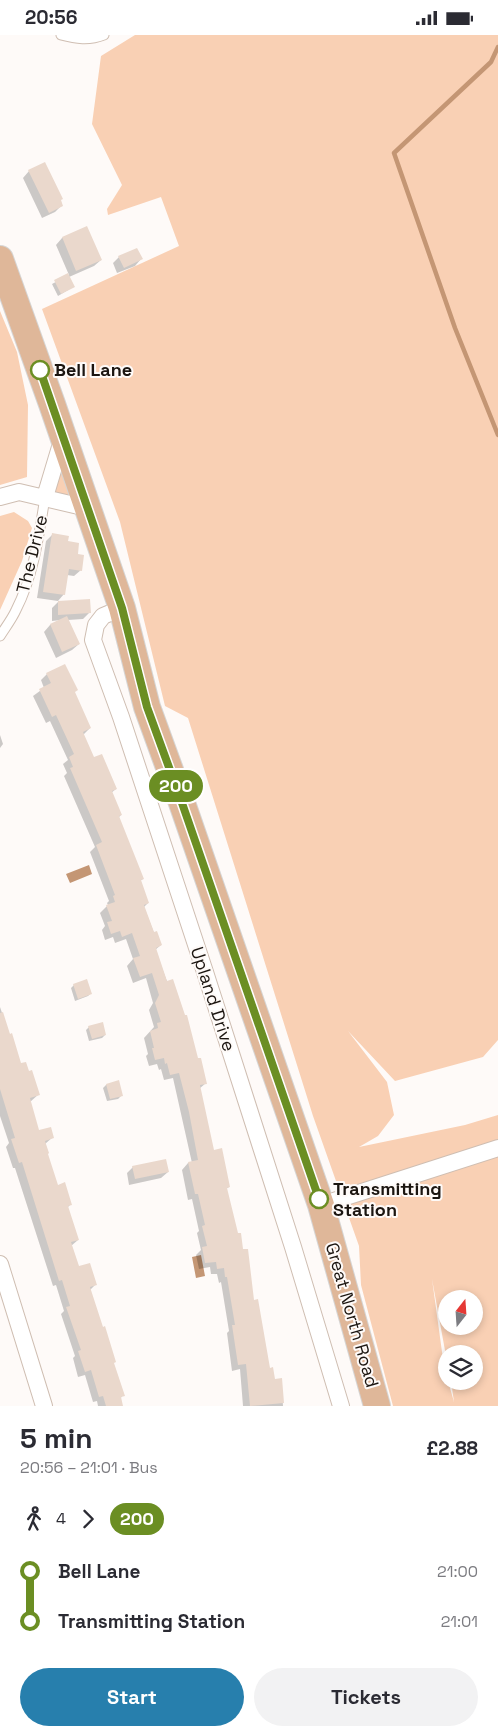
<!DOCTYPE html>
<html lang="en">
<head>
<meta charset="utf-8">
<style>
	body { margin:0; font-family:"Space Grotesk",sans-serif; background:#f2f2f3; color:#2b2b33; height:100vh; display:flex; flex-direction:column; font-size:19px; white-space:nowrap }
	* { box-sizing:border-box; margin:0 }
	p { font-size:16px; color:#7c7c81 }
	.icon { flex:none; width:28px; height:28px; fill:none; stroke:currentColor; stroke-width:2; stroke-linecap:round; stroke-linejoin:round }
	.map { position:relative; height:1371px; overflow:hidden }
	.details { display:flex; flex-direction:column; background:#fff; flex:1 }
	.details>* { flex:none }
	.badge { padding:0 10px; border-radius:16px; font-size:18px; line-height:32px }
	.needle { width:32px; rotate:17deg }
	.tools { position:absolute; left:438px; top:1255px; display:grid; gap:10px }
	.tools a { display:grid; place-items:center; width:45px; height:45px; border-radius:50%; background:#fff; box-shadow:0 2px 8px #0003; font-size:25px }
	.map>.badge { position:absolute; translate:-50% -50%; box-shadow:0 0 0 2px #fff }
	.legs { display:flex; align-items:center; gap:8px; height:55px; padding:0 20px; font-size:16px }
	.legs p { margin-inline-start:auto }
	.head { display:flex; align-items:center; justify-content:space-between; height:85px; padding:0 20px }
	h1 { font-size:28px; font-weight:800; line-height:38px }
	.action { display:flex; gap:10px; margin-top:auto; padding:10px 20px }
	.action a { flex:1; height:58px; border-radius:30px; background:#277fad; color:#fff; font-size:20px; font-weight:800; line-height:58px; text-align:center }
	.action a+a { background:#f2f2f3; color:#2b2b33 }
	ul { padding:0 20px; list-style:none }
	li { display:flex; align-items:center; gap:18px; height:50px; font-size:19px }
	li i { display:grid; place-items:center; width:8px; height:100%; margin:0 6px; background:currentColor }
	li i::after { content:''; width:12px; height:12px; margin:-6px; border:4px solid; border-radius:50%; background:#fff }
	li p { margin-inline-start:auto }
	li:first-child i { background:linear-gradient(#0000 50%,currentColor 0) }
	li:last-child i { background:linear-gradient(currentColor 50%,#0000 0) }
	.status { display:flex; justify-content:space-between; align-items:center; height:35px; padding:0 25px; background:#fff; direction:ltr }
	.status svg { height:14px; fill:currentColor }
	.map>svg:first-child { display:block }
</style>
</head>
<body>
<div class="status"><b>20:56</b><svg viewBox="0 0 49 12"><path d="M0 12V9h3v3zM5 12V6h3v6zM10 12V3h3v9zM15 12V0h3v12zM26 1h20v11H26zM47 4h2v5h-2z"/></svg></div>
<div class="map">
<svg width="498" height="1371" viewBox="0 0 498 1371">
	<rect width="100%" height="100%" fill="#fefaf8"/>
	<path fill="#f9d0b4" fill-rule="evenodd" d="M135 0H498V1005L483 1022 395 1046 348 996 387 1047 394 1080 378 1101 359 1112 465 1090 498 1080V1371H393L361 1250 359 1211 313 1081 188 683 165 671 120 487 42 274 179 211 161 162 108 180 107 174 122 150 92 89 101 21ZM432 1244 446 1321V1319H474V1346H451L454 1367 448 1346H446ZM446 1264H474V1291H446Z
		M0 276 17 317 28 370 27 442 0 450Z
		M61 430 73 464 60 462 53 456Z
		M14 477 28 486 32 493 22 526 0 575V481Z"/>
	<path fill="#c49674" d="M89 830 92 839 70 848 66 839Z
		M201 1220 205 1241 196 1243 192 1222Z"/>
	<path fill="#0003" d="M29 136 60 166 62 170 55 177 42 183 23 143Z
		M87 193 101 225 94 231 69 242 73 252 58 261 52 249 69 240 56 210 62 203Z
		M119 222 141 224 135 231 117 238 113 228Z
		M52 500 76 521 81 535 74 541 67 540 64 559 58 566 37 563 46 506Z
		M58 567 89 578 83 584 68 585 79 609 72 615 56 623 44 597 50 590 61 585 52 586V573Z
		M47 639 74 658 90 693 83 700 94 724 116 754 111 758 121 780 118 783 143 844 140 846 148 868 144 872 154 898 161 910 155 915 206 1048 199 1054 213 1116 229 1152 226 1154 269 1334 273 1345H281L283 1371H243L240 1334 232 1336 227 1298 229 1296 221 1247 219 1248 217 1239H211L210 1232 199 1234 196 1220 201 1215 197 1198 199 1196 192 1164 188 1165 182 1135 188 1128H192L173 1043 164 1045 161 1034 159 1035 157 1029 149 1031 146 1021 148 1019 144 1003 154 992 149 975 153 968 146 943 133 948 127 931 133 924 126 904 115 908 113 902 105 905 102 895 105 891 100 878 108 870 107 868 109 866 90 817 95 812 64 741 67 738 63 729 68 725 50 686 46 688 33 661 44 653 41 645Z
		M0 700 3 709 0 713Z
		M74 950 91 958 88 961 75 966 71 953Z
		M0 972 20 1030 39 1059 30 1067 38 1097 53 1102 45 1109 47 1119 57 1151 71 1169 67 1173 78 1205 71 1211 78 1233 95 1250 90 1255 123 1360 120 1364 122 1371H98L97 1366 93 1367 85 1340 78 1342 73 1323 75 1321 61 1279 64 1276 56 1250 53 1251 15 1133H13L6 1112 9 1108 0 1081Z
		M89 992 105 1000 102 1003 89 1006 86 995Z
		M118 1047 121 1061 118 1064 107 1066 103 1053 106 1050Z
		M133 1132 168 1137 161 1143 129 1150 127 1138Z"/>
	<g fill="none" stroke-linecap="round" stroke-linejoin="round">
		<path stroke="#c49674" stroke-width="4.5" d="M498 12 491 27 394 118 455 293 498 400"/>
	</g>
	<path fill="#ead8cc" d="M45 127 63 164 61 165 63 171 49 178 28 135Z
		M87 191 102 225 76 236 62 202Z
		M137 213 143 224 124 233 118 221Z
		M68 238 75 252 61 259 54 245Z
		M52 498 69 501 68 506 79 508 78 519 84 520 82 536 69 534 65 560 43 557Z
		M90 564 91 578 58 580V566Z
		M67 581 80 609 62 617 50 589Z
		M65 629 78 655 75 657 91 693 83 697 94 722 102 719 117 754 112 756 122 780 119 781 144 844 141 845 149 868 144 870 154 897 157 896 162 910 156 913 167 946 173 944 185 980H187L198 1023H201L207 1049 200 1050 214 1115 222 1113 230 1152 227 1153 238 1198H241L243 1214H248L254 1265 258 1264 270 1333 273 1332 275 1344 282 1343 284 1368 250 1371 246 1329 238 1330 232 1290H235L227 1242H225L224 1233 217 1234 216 1227 205 1228 202 1212 207 1211 202 1191 205 1190 198 1159H195L188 1127 198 1125 189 1077 179 1038 170 1040 167 1028 165 1029 164 1023 155 1025 152 1013H154L150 996 158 993 157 988 161 987 155 968 159 960 152 938 140 942 133 923 140 921 132 898 122 902 120 896 111 899 107 887 112 886 106 870 115 867 113 861 115 860 96 810 102 807 70 733 73 732 69 722 74 719 56 680 52 682 39 654 51 648 46 638Z
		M87 944 92 959 78 964 73 949Z
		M3 977 10 999 12 998 21 1028 26 1027 29 1036 32 1035 40 1060 30 1063 39 1095 51 1092 54 1103 45 1106 49 1118 48 1119 58 1150 65 1147 72 1170 68 1171 79 1205 71 1207 79 1231 90 1228 97 1250 90 1252 103 1292 105 1291 116 1327 114 1328 125 1361 121 1362 123 1371H106L103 1361 99 1362 91 1335 85 1337 78 1316 81 1315 66 1272 70 1271 62 1245 59 1246 22 1127 19 1128 11 1104 15 1103 0 1054V978Z
		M103 987 106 1000 92 1004 88 991Z
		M119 1045 123 1061 110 1064 106 1049Z
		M166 1124 169 1137 135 1144 132 1131Z"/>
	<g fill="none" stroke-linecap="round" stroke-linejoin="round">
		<g stroke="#cfbeb2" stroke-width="11">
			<path id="lane" d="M61 0C76 4 89 6 104 0
				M0 601C5 593 12 584 16 575 34 540 39 500 45 462"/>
		</g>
		<g stroke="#cfbeb2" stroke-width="18">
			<path id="street" d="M0 462 19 457 87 473
				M45 462 63 402
				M122 573 103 581 96 590 93 605 121 682 205 937 293 1212 341 1371
				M321 1170 498 1113
				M0 1229 44 1371"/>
		</g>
		<g stroke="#d6d5d4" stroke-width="28">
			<path id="primary" d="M0 224 52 369 122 573 147 672 182 768 321 1170 377 1371"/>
		</g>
		<use href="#lane" stroke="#fff" stroke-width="9"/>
		<use href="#street" stroke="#fff" stroke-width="16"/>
		<use href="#primary" stroke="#dfb799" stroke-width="26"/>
	</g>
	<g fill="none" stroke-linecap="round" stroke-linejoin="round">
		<g stroke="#fff" stroke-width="11">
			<path id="line-1" d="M40 335 122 573 147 672 182 768 319 1164"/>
		</g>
		<use href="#line-1" stroke="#6b8e23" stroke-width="8"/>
	</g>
	<g fill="#fff" stroke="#6b8e23" stroke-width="2.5">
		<circle cx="40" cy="335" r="9"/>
		<circle cx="319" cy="1164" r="9"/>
	</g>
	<g text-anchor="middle" stroke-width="4" stroke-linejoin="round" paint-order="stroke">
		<g font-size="18" font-weight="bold" fill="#1b1510" stroke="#fefaf8" text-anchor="start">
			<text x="54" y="341">Bell Lane</text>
			<text x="333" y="1160">Transmitting<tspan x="333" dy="21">Station</tspan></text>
		</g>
		<g font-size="18" fill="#1b1510" stroke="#fefaf8">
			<text transform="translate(32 519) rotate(-76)" y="6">The Drive</text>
			<text transform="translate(213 964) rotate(72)" y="6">Upland Drive</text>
			<text transform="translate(352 1280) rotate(74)" y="6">Great North Road</text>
		</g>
	</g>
</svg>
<div class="tools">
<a><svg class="needle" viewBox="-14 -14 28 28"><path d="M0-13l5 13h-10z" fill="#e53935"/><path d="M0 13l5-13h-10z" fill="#7c7c81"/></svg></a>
<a><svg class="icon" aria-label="layers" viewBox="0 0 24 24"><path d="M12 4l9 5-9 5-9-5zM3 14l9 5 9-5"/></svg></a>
</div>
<b class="badge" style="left:176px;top:751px;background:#6b8e23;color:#fff">200</b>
</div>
<section class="details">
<div class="head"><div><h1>5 min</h1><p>20:56 – 21:01 · Bus</p></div><b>£2.88</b></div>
<div class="legs"><svg class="icon" aria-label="walk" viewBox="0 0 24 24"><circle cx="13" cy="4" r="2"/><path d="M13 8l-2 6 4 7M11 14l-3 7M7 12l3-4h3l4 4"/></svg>4<svg class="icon" aria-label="forward" viewBox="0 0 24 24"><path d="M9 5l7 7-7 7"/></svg><b class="badge" style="background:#6b8e23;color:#fff">200</b></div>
<ul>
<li><i style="color:#6b8e23"></i><b>Bell Lane</b><p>21:00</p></li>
<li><i style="color:#6b8e23"></i><b>Transmitting Station</b><p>21:01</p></li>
</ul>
<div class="action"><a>Start</a><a>Tickets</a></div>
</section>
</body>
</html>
